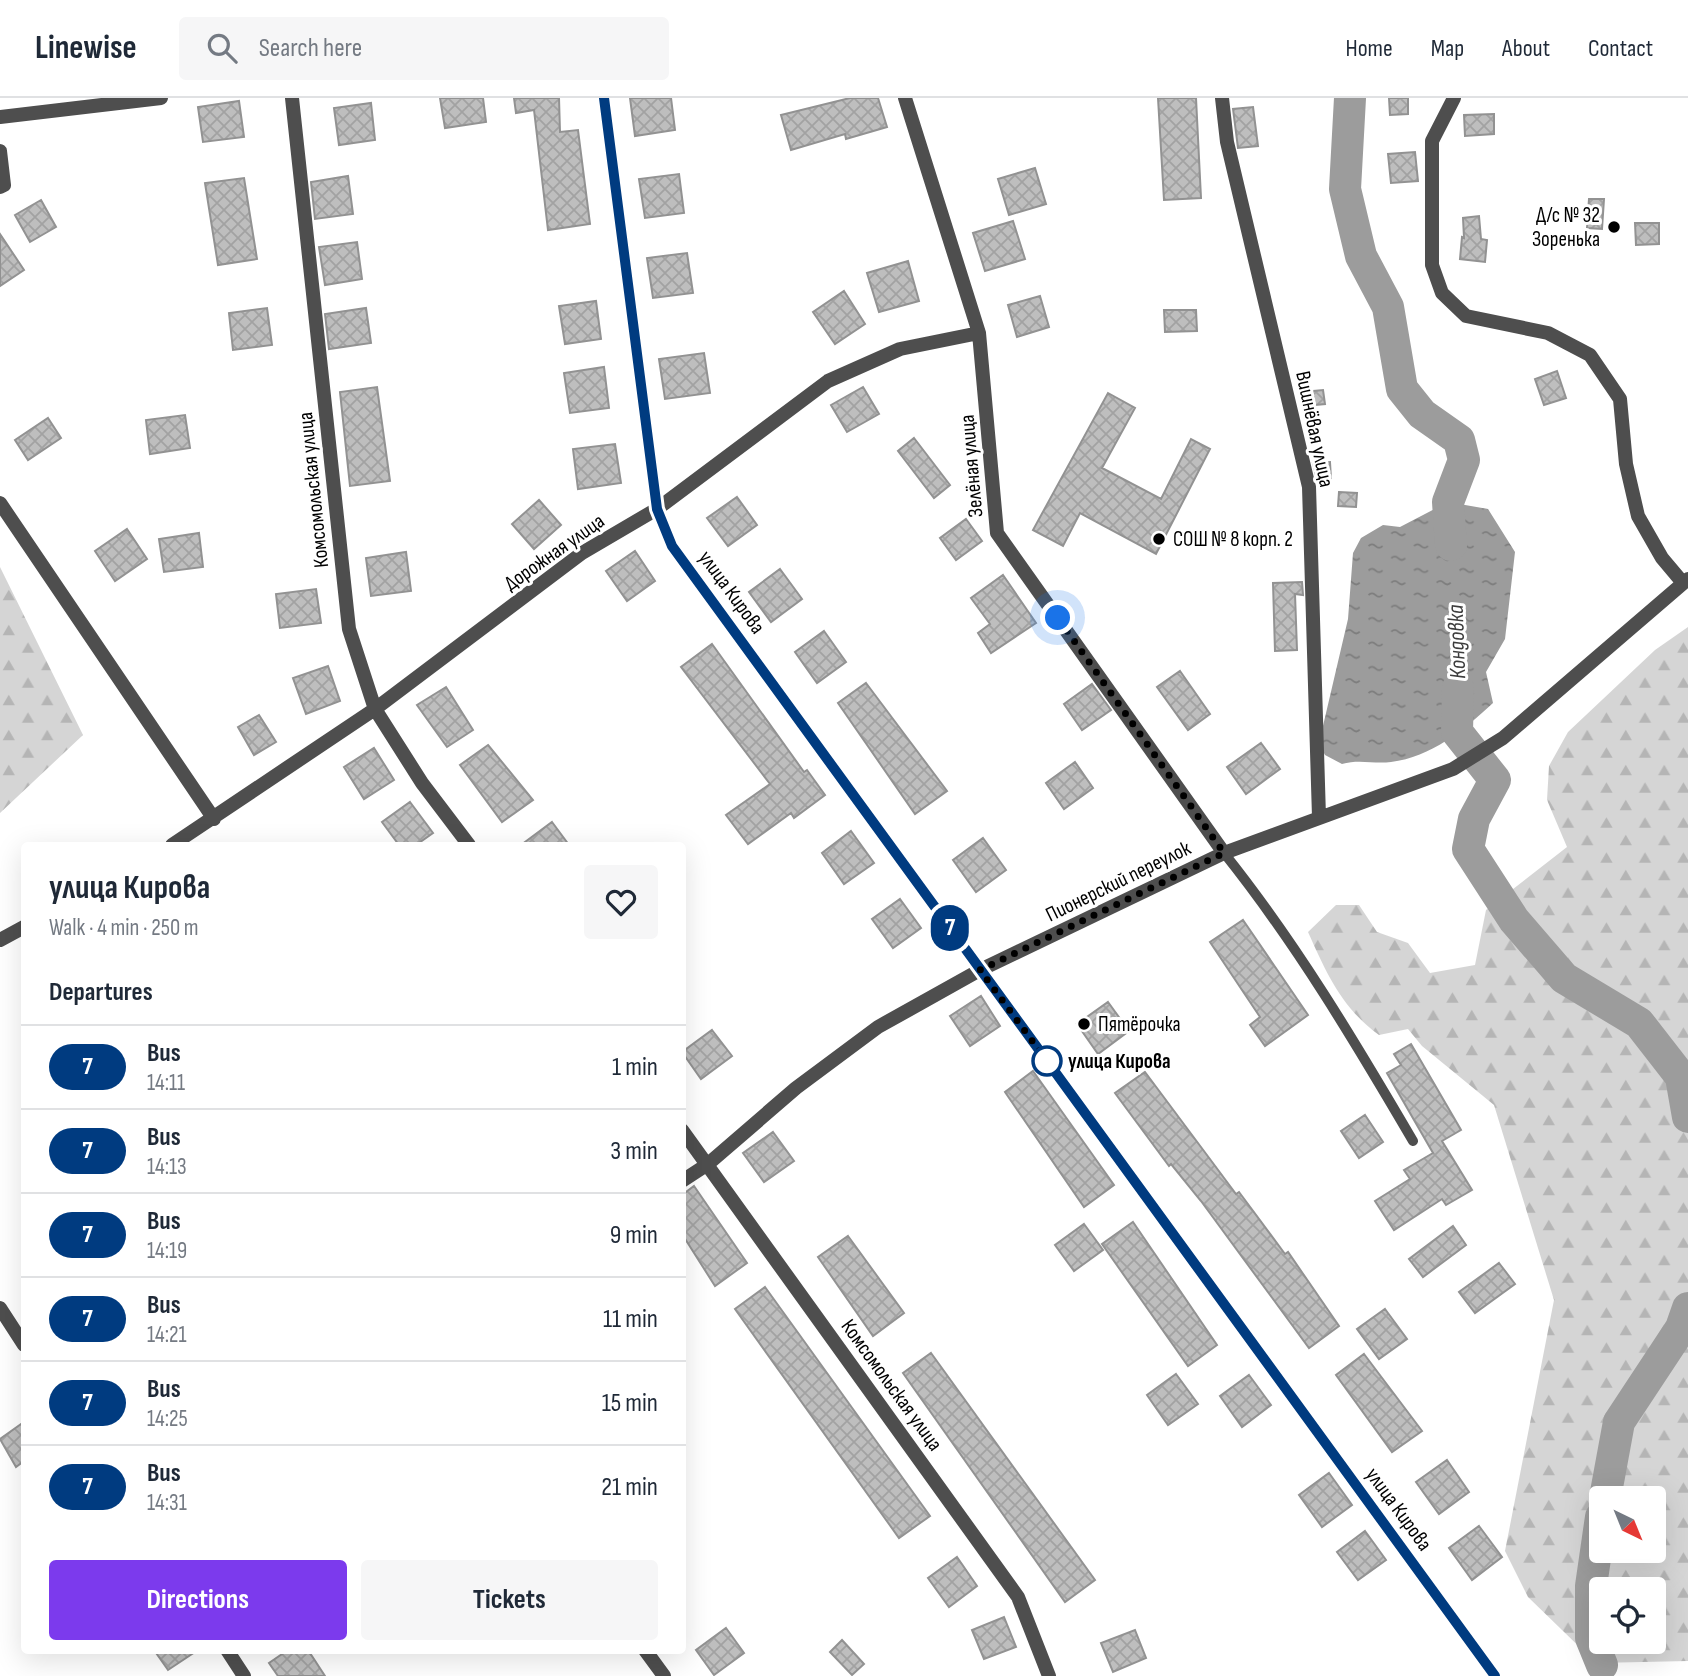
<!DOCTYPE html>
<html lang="en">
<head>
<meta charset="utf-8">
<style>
	body { margin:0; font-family:"Sofia Sans Condensed",sans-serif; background:#f6f6f7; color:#1f2937; height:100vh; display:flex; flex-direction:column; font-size:26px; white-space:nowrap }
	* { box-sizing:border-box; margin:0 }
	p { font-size:23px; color:#747a83 }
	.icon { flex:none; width:38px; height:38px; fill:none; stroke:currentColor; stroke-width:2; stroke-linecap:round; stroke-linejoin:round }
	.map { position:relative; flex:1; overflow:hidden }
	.drawer { position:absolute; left:21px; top:744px; width:665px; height:812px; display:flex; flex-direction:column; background:#fff; border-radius:7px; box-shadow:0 7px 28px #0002 }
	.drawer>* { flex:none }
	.badge { padding:0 14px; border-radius:23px; font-size:24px; line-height:46px }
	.needle { width:46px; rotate:137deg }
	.controls { position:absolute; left:1589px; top:1388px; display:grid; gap:14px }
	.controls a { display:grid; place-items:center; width:77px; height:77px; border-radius:7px; background:#fff; box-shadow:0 7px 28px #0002; font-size:35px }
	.you { position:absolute; width:35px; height:35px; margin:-18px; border:5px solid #fff; border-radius:50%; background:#1a73e8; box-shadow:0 0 0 10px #1a73e833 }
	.map>.badge { position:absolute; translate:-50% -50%; box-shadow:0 0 0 4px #fff }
	h2 { padding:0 28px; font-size:26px; line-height:63px }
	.round { display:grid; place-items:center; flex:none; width:74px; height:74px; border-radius:7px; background:#f6f6f7 }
	.overview { display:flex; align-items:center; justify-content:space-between; height:119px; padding:0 28px }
	h1 { font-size:33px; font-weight:700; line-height:52px }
	.action { display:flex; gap:14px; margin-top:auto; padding:14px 28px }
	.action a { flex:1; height:80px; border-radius:7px; background:#7c3aed; color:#fff; font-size:28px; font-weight:700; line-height:80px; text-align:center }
	.action a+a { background:#f6f6f7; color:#1f2937 }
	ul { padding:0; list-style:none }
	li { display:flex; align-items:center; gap:21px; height:84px; padding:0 28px; border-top:2px solid #e0e1e3 }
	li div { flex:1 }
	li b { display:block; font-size:26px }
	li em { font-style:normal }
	li .badge { min-width:77px; font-weight:700; text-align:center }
	header { display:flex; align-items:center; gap:42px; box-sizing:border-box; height:98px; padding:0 35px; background:#fff; border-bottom:2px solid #e0e1e3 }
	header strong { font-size:33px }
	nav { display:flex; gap:38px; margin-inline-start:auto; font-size:24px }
	.search { width:490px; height:63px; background:#f6f6f7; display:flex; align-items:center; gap:18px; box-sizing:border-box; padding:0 24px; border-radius:7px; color:#747a83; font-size:26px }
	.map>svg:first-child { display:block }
</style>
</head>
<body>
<header>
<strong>Linewise</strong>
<div class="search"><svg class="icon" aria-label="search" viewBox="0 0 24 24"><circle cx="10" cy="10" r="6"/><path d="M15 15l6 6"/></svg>Search here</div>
<nav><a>Home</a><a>Map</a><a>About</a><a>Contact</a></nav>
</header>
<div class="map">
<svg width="1688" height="1578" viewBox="0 0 1688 1578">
	<defs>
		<pattern id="forest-firs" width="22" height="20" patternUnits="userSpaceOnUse" patternTransform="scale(1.75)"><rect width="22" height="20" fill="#d5d5d5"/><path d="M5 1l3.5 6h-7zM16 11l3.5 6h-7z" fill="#b5b5b5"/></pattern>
		<pattern id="water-ripples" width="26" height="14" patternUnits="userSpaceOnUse" patternTransform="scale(1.75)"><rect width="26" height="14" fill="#9c9c9c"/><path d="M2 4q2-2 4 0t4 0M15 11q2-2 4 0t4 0" fill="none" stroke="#7d7d7d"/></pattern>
		<pattern id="building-cross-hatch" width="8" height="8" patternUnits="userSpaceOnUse" patternTransform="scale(1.75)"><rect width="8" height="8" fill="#bebebe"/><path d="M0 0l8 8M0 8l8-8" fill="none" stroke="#a2a2a2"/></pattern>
	</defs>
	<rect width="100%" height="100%" fill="#fff"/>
	<path fill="url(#forest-firs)" fill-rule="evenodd" d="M0 469 83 637 0 715Z
		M1688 529V1563L1596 1565 1528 1499 1505 1453 1554 1202 1494 1007 1422 948 1408 931 1379 937C1341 909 1327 876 1308 834L1336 807H1359L1377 834 1408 845 1430 875 1475 867 1486 812 1567 749 1547 702 1549 668 1568 634 1655 552ZM1601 1400H1654V1452H1601ZM1601 1491H1654V1544H1601Z"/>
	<path fill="url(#water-ripples)" d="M1448 404 1488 411 1515 454 1505 541 1486 574 1493 605C1464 632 1431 659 1391 664 1373 666 1359 661 1342 666L1325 657 1319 645 1348 521 1353 455 1361 440 1383 427 1400 429Z"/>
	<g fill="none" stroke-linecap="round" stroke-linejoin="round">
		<path stroke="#9c9c9c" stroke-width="32" d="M1350 0 1345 91 1361 158 1388 209 1402 291 1422 316 1459 342 1464 362 1448 404 1451 447
			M1458 590 1457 634 1495 682 1474 721 1468 751 1514 822 1564 880 1639 925 1681 979 1688 1019
			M1605 1400 1619 1324 1681 1230 1688 1210
			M1601 1419 1591 1488V1540L1602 1567"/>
	</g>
	<path fill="url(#building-cross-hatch)" stroke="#929292" stroke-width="2" d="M440 0H483L486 24 445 30Z
		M514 0H559L560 34 578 32 590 126 548 132 534 12 516 15Z
		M630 0H671L675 32 635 38Z
		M850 0H878L887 29 846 41 845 36 791 52 781 17Z
		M1158 0H1196L1201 100 1164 102Z
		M1389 0H1408V16L1390 17Z
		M239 3 244 39 203 44 198 9Z
		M371 5 375 42 339 47 334 10Z
		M1253 9 1258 48 1238 50 1233 11Z
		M1494 16V36L1465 38 1464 17Z
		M1415 54 1418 83 1391 85 1388 56Z
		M1035 70 1046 106 1009 117 998 81Z
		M679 76 684 115 645 120 639 81Z
		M348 78 353 116 315 121 311 84Z
		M244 80 257 161 218 167 205 85Z
		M1589 101H1604L1602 131 1587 130Z
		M41 102 56 129 30 144 15 117Z
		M1479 118 1481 141 1487 142 1485 164 1460 161 1462 139 1464 140 1463 120Z
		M1013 123 1025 161 985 173 973 135Z
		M1635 125H1659V146L1636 147Z
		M0 136 24 172 0 188Z
		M357 144 362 181 325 187 319 149Z
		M687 155 693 195 653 200 647 160Z
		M908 163 919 203 879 214 867 175Z
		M844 193 865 226 835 246 813 214Z
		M1040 198 1049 229 1017 239 1008 207Z
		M596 203 601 241 565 246 559 208Z
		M267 210 272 247 233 252 229 215Z
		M366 210 371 245 329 251 325 216Z
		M1164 212H1196L1197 233 1165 234Z
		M704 255 710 295 665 301 659 261Z
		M604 269 609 310 570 315 564 275Z
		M1557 273 1566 300 1544 307 1535 281Z
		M377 289 390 383 350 388 340 294Z
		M863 289 879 316 847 334 831 307Z
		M1323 292 1325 306 1305 308 1303 294Z
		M1108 295 1135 310 1102 370 1161 401 1191 341 1210 351 1156 456 1080 415 1063 448 1033 432Z
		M185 317 190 350 150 356 146 322Z
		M48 320 61 340 28 362 15 342Z
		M914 340 950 387 934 400 898 353Z
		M615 346 621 385 578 391 573 351Z
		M1330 364 1331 381 1317 382 1313 365Z
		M1339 394 1357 395 1356 409 1338 408Z
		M737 399 757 427 728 448 707 420Z
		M539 402 561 427 534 451 512 426Z
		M966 421 982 443 956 462 940 440Z
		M127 431 147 461 115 483 95 453Z
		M199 435 203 469 164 474 159 441Z
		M635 453 655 483 627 503 606 473Z
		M406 454 411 493 371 498 366 460Z
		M780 471 802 501 771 524 749 494Z
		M1003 477 1036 525 991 555 978 535 990 526 971 500Z
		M1302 484 1303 497 1295 496 1297 552 1275 553 1273 485Z
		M316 491 321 525 280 530 276 496Z
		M824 533 846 564 817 585 795 554Z
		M712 546 804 674 807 672 825 697 794 720 791 715 748 746 726 717 770 686 681 569Z
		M328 568 340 603 306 616 293 580Z
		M1180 573 1210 616 1188 632 1157 589Z
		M866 585 947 693 915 716 838 605Z
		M1092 586 1111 612 1082 632 1064 606Z
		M446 589 473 632 447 649 417 607Z
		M259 617 276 644 254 657 238 629Z
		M1261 645 1280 671 1246 696 1227 669Z
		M488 647 533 702 502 724 460 667Z
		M374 650 394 682 364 701 344 669Z
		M1075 664 1093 690 1064 711 1046 685Z
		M410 704 433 735 416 747H399L382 724Z
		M552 724 569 747H521Z
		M851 733 874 765 844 786 822 755Z
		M983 740 1006 772 976 794 953 762Z
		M900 801 921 830 893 850 872 821Z
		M1243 822 1308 917 1265 948 1250 927 1260 919 1210 844Z
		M981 898 1000 928 970 948 950 918Z
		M1108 904 1129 933 1098 956 1077 926Z
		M712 932 732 958 701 981 682 954Z
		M1411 946 1461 1032 1442 1043 1472 1092 1446 1107 1442 1101 1394 1132 1375 1103 1410 1081 1404 1072 1433 1055 1387 975 1401 967 1394 956Z
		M1033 973 1114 1087 1084 1109 1005 994Z
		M1145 974 1236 1096 1239 1094 1285 1156 1288 1154 1339 1228 1309 1250 1201 1103 1171 1066 1169 1068 1115 995Z
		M1365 1017 1383 1044 1359 1060 1341 1033Z
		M773 1034 794 1063 764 1084 743 1055Z
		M694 1088 747 1165 715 1188 682 1136V1097Z
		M1133 1124 1217 1247 1188 1268 1102 1146Z
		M1084 1126 1103 1152 1074 1173 1055 1147Z
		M1453 1128 1466 1147 1423 1179 1409 1161Z
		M848 1138 904 1215 873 1238 818 1159Z
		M1499 1165 1515 1186 1475 1215 1459 1194Z
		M765 1189 930 1418 899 1440 735 1211Z
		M1385 1211 1407 1241 1379 1261 1357 1231Z
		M931 1255 1095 1482 1065 1504 903 1275Z
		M1364 1256 1422 1333 1392 1354 1336 1277Z
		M1176 1276 1198 1306 1168 1327 1147 1297Z
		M1249 1277 1271 1307 1242 1329 1220 1298Z
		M24 1324V1363L16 1369 0 1341Z
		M1447 1362 1469 1394 1439 1416 1416 1384Z
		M1329 1375 1352 1407 1322 1429 1299 1397Z
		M1479 1428 1502 1459 1472 1482 1449 1450Z
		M1365 1433 1386 1462 1358 1482 1337 1454Z
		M957 1459 977 1488 949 1509 928 1480Z
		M1004 1519 1016 1549 984 1561 972 1532Z
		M726 1530 744 1555 714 1577 696 1552Z
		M1135 1532 1146 1560 1113 1574 1101 1545Z
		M842 1542 864 1566 852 1577 830 1554Z
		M154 1552H198L168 1572Z
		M288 1552H308L325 1578H278L269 1565Z"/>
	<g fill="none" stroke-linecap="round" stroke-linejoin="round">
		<path stroke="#4e4e4e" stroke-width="10" d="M1224 755C1296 845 1355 944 1413 1043"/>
		<path stroke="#4e4e4e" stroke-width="14" d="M292 0 349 531 375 611 422 685 469 747
			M905 0 979 235 997 435 1224 755
			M1222 0 1227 44 1309 389 1319 719
			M1454 0 1432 43V167L1442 195 1466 218 1548 235 1590 257 1620 301 1626 366 1638 418 1662 460 1683 485
			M0 19 161 0
			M0 53 4 87 0 89
			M0 405 214 721
			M172 747 375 611 582 455 657 411 828 283 900 251 979 235
			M0 842 24 829
			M682 1032 1018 1499 1049 1578
			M682 1083 708 1066 796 990 878 929 980 872 1224 755 1453 671 1503 640 1688 481
			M0 1210 24 1247
			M227 1552 244 1578
			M645 1552 664 1578"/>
		<path stroke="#4e4e4e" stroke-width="14" d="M604 0 657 411 672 448 1495 1578"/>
	</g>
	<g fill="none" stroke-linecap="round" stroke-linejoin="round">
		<g stroke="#fff" stroke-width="16">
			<path id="line" d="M604 0 657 411 672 448 1495 1578"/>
		</g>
		<use href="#line" stroke="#003b80" stroke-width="10"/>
		<path stroke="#000" stroke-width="7" stroke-dasharray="0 12.6" d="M1047 963 980 872 1224 755 1058 520"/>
	</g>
	<g fill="#000" stroke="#fff" stroke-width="2.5">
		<circle cx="1614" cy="129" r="7"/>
		<circle cx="1159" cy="441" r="7"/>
		<circle cx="1084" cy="926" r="7"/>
	</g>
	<circle fill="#fff" stroke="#003b80" stroke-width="3.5" cx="1047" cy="963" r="14"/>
	<g text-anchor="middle" stroke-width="6" stroke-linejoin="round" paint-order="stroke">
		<g font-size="21" fill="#000" stroke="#fff" text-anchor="start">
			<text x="1600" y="124" text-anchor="end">Д/с № 32<tspan x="1600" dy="24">Зоренька</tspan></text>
			<text x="1173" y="448">СОШ № 8 корп. 2</text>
			<text x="1098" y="933">Пятёрочка</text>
		</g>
		<g font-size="21" fill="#000" stroke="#fff">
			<text transform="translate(1315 331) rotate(78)" y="7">Вишнёвая улица</text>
			<text transform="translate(971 368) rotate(-95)" y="7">Зелёная улица</text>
			<text transform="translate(313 392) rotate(-96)" y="7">Комсомольская улица</text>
			<text transform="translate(554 454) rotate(-35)" y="7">Дорожная улица</text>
			<text transform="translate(732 494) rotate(54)" y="7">улица Кирова</text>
			<text transform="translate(1118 783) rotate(-26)" y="7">Пионерский переулок</text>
			<text transform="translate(892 1287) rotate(54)" y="7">Комсомольская улица</text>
			<text transform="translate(1399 1411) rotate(54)" y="7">улица Кирова</text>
		</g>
		<g font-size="21" font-weight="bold" fill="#000" stroke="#fff" text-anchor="start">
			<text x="1068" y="970">улица Кирова</text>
		</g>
		<g font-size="23" font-style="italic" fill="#3d3d3d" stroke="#fff">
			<text transform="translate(1456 544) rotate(-92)" y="8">Кондовка</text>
		</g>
	</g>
</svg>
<div class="controls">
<a><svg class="needle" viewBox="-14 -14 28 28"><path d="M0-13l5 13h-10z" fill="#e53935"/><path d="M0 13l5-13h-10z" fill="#747a83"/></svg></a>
<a><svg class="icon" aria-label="locate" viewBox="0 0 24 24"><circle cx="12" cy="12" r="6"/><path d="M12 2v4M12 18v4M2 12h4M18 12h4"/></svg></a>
</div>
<div class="you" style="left:1058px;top:520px"></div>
<b class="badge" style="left:950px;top:830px;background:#003b80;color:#fff">7</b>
<section class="drawer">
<div class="overview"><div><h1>улица Кирова</h1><p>Walk · 4 min · 250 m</p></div><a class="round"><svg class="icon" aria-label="heart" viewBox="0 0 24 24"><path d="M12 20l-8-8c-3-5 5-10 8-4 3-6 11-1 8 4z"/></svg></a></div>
<h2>Departures</h2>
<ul>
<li><span class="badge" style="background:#003b80;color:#fff">7</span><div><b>Bus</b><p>14:11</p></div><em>1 min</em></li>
<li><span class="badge" style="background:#003b80;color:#fff">7</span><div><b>Bus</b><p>14:13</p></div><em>3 min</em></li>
<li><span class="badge" style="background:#003b80;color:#fff">7</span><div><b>Bus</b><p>14:19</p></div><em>9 min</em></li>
<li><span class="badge" style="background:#003b80;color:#fff">7</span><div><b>Bus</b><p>14:21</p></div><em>11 min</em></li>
<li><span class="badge" style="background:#003b80;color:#fff">7</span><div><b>Bus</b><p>14:25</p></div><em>15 min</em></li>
<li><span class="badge" style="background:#003b80;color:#fff">7</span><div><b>Bus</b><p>14:31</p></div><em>21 min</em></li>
</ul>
<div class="action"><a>Directions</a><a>Tickets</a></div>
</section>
</div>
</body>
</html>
